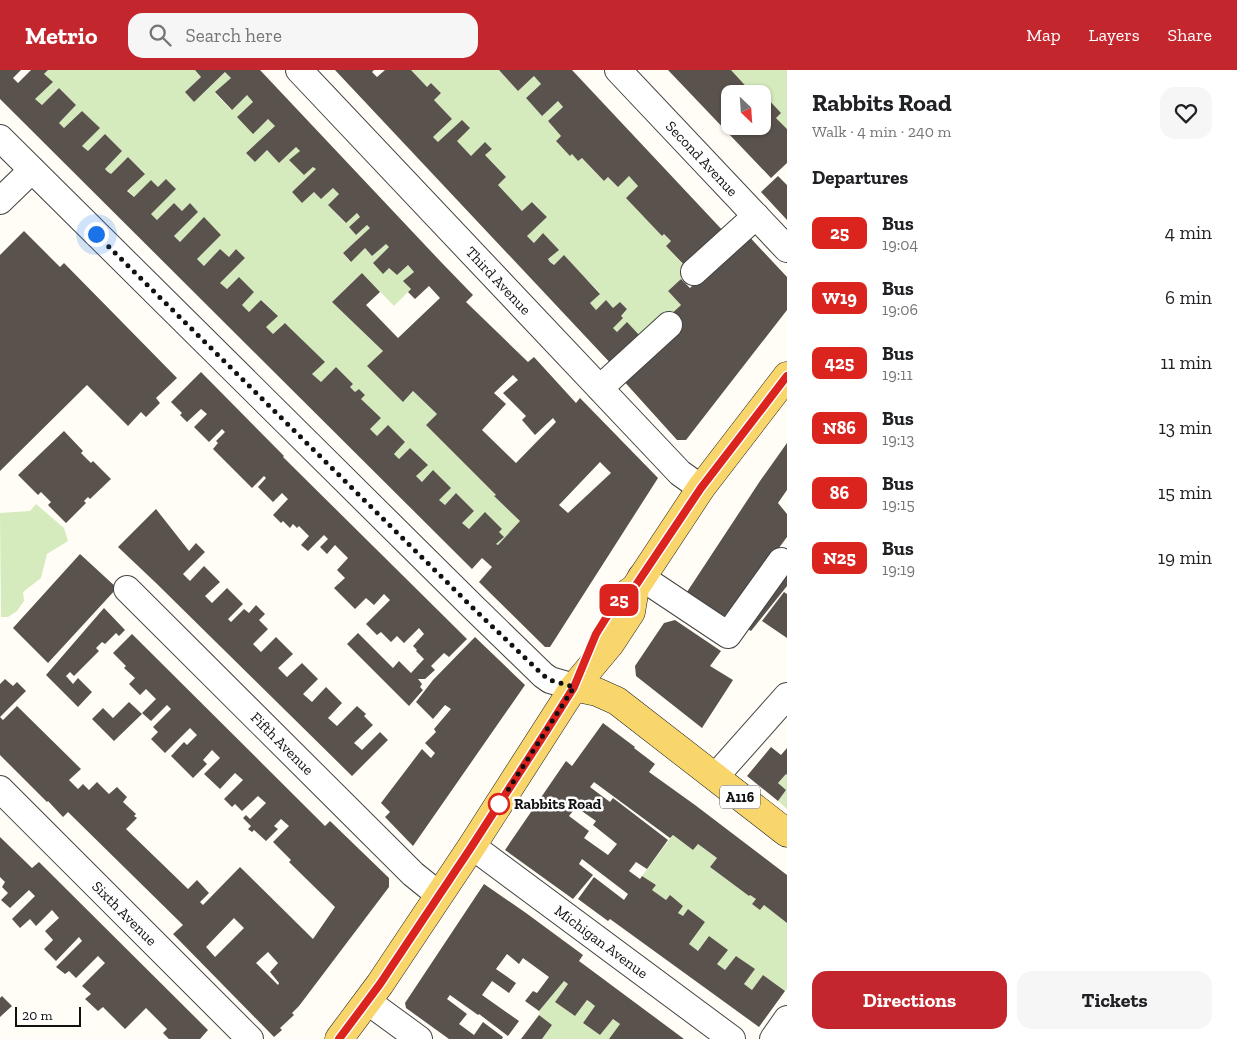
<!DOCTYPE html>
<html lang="en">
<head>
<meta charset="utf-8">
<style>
	body { margin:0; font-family:"Zilla Slab",serif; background:#f6f6f6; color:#202124; height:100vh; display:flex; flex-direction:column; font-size:19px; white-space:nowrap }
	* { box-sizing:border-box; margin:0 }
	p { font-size:16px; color:#757577 }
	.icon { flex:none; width:28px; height:28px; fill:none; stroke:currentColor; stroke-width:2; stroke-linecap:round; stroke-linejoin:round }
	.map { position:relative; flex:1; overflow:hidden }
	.side { display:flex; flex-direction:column; background:#fff; width:450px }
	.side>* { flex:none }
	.badge { padding:0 10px; border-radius:8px; font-size:18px; line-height:32px }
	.needle { width:32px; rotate:155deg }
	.controls { position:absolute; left:721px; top:15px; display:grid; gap:10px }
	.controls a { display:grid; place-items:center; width:50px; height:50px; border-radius:10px; background:#fff; box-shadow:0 1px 4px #0004; font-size:25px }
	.scale { position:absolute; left:15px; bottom:12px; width:66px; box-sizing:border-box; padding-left:5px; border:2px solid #111; border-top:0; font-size:14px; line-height:18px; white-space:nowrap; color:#111; -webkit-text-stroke:4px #fff; paint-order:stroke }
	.you { position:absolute; width:25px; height:25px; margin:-12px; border:4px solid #fff; border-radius:50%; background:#1a73e8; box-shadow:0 0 0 8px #1a73e833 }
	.map>.badge { position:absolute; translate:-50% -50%; box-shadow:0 0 0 2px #fff }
	h2 { padding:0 25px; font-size:19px; line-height:45px }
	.round { display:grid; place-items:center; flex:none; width:52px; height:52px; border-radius:15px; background:#f6f6f6 }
	.summary { display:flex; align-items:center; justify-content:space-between; height:85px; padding:0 25px }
	h1 { font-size:24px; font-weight:700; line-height:38px }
	.button { display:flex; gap:10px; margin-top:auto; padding:10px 25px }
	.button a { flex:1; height:58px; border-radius:15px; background:#c4262e; color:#fff; font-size:20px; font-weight:700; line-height:58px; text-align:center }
	.button a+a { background:#f6f6f6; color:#202124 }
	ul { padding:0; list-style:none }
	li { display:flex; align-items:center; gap:15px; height:65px; padding:0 25px }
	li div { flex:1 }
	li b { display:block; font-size:19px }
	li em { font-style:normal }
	li .badge { min-width:55px; font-weight:700; text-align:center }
	header { display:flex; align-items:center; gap:30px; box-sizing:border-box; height:70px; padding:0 25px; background:#c4262e; color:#fff }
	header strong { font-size:24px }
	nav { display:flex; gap:28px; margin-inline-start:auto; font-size:18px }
	.search { width:350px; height:45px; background:#f6f6f6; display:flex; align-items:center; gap:12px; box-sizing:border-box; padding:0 18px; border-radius:15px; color:#757577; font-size:19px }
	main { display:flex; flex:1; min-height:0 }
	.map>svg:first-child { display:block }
</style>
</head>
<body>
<header>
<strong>Metrio</strong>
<div class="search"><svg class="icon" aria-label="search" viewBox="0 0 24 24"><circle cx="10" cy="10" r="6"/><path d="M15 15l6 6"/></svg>Search here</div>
<nav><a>Map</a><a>Layers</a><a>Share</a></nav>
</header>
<main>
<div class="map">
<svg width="787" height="969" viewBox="0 0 787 969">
	<rect width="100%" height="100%" fill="#fffdf5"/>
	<path fill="#d5ebbd" d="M48 0H195L201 7 185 22 194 32 225 2 231 8 215 23 231 40 247 25 253 32V63L268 49 275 56 246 83 255 92 267 80 279 93 296 77 300 81 290 90 304 105 313 97 316 99 292 122 302 133 314 122 321 129 333 118 339 124 328 135 345 153 357 143 360 147 349 157 356 165 367 155 370 158 343 183 350 192 365 178 372 186 386 174 389 177V198L397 205 408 195 414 202 404 211 411 219 394 236 362 203 332 232 383 281 368 296 403 332 413 321 437 344 426 355 496 425 494 426 520 451 498 475 496 474 503 467 499 462 502 459 486 443 469 459 462 453 474 441 456 423 445 435 439 430 433 401 422 412 416 406 427 394 410 378 399 389 394 384 405 372 388 356 377 366 370 359 381 348 361 329 365 325 359 319 355 322 350 317 353 314 336 297 321 312 312 304 324 292 285 253 273 264 266 257 277 245 262 230 249 242 242 235 254 222 239 207 227 219 220 213 245 188 236 179 229 187 220 179 204 196 197 189 221 165 204 148 180 172 174 166 198 142 190 133 182 141 174 133 157 150 151 144 158 117 151 110 134 127 128 121 145 103 128 87 111 104 105 99 122 81 105 64 88 81 82 76 99 58 82 41 64 58 59 53 76 35 59 18 42 35 35 29 52 12 44 4Z
		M411 0H499L518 21 534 6 541 14 526 28 542 46 558 31 563 37 548 51 561 66 556 71 570 85 572 84 578 91 582 88 604 111 608 107 618 117 629 106 638 116 627 128 662 166 664 164 671 171 666 176 687 199 709 182 668 221 681 235 635 279 613 258 621 246 627 239 620 232 613 238 606 231 596 240 590 233 600 223 564 186 554 195 548 189 558 179 543 163 534 173 527 166 547 147 533 132 522 141 498 115 506 107 485 85 492 79 486 73 471 86 457 71 438 72 433 67 452 49 434 30 441 23 431 13 427 17Z
		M731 0H787V59L776 48 781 43 767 28 763 33 762 24H753Z
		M36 434 64 458 68 471 47 484 41 508 23 522 24 531 17 541 8 547H1L0 443 30 441Z
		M786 704 787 706V739L778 731 786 720 778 713Z
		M673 765 693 780 698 774 717 788 710 797 749 826 750 825 756 829 752 834 760 840 764 835 787 853V919L785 921 763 905 752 920 744 914 754 899 736 886 725 900 717 894 727 880 709 866 698 881 689 874 705 852 688 839 683 846 678 843 683 836 670 826 666 830 652 820 656 815 642 806Z
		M564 911 568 914 555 932 575 946 587 930 595 936 583 953 600 965 613 949 620 954 609 969H542L552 955 539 945 540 943 539 941Z"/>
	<path fill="#5a524d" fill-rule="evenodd" d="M0 0H21L13 8 18 13 31 0H48L44 4 53 12 35 29 42 35 59 18 76 35 59 53 64 58 82 41 100 58 82 76 88 81 105 64 122 81 105 99 108 102 111 104 128 87 145 104 127 121 134 127 151 110 158 117 166 109 176 119 151 144 157 150 174 133 182 141 190 133 198 142 174 166 180 172 204 147 221 165 197 189 204 196 220 179 229 187 236 179 245 188 220 213 227 219 239 207 254 222 242 235 249 242 261 230 278 246 266 257 273 264 285 253 292 260 325 292 312 304 321 312 336 297 353 314 350 317 355 322 359 319 365 325 361 329 381 348 370 359 377 366 388 355 405 372 394 384 399 389 410 378 428 395 416 406 422 412 433 400 451 418 439 430 445 435 456 423 474 441 462 453 469 459 485 442 502 459 499 462 504 467 496 474 498 475 520 451 494 426 496 425 426 355 437 344 413 321 403 332 367 296 383 281 332 232 362 203 380 222 366 235 398 268 440 228 429 216 415 229 408 222 411 219 403 211 414 202 408 195 397 205 389 198 383 204 373 193 389 177 386 174 372 186 365 178 351 192 343 183 370 158 367 155 356 165 349 157 360 147 357 143 346 153 328 135 339 124 333 118 321 129 314 122 302 133 292 122 316 99 313 97 304 105 289 90 300 81 296 77 279 93 267 80 255 92 246 83 275 56 268 49 253 64 237 47 253 32 247 25 232 40 215 22 231 8 225 2 194 32 185 22 201 7 195 0H260L441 192 473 225 466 232 528 292 534 287 576 333 580 328 658 408 550 577H545L479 512 492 497 482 488 472 499 0 29ZM513 305 518 310 503 323 526 346 522 350 535 365 553 348 556 352 516 393 482 360 506 334 494 323ZM600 392 611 403 568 443 559 435Z
		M335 0H374L372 2 377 7 385 0H411L427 17 431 13 441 23 434 30 452 49 433 67 438 72 462 50 470 58 457 71 471 86 485 72 492 79 485 85 506 107 498 115 522 141 532 132 547 147 527 166 534 173 543 163 559 180 548 189 550 192 554 195 564 185 600 224 590 233 596 240 606 230 613 238 620 232 627 239 621 246 623 248 613 258 617 262 627 252 640 266 615 298Z
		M499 0H572L726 164 688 199 666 176 671 171 664 164 662 166 626 128 638 116 629 106 618 117 608 107 604 111 582 88 578 91 572 84 570 86 556 71 561 66 548 51 563 37 558 31 542 46 526 28 541 14 534 6 518 21Z
		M668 0H731L753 24H730V56H762V33L767 28 781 43 776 48 787 59V93L771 108Z
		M778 106 787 115V150L761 122Z
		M24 161 60 197 64 193 177 308 156 328 160 333 146 347 141 342 128 356 87 315 0 401V185Z
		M744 161 787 207V240L686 370H677L621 308 667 248 681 235 668 221 681 209 690 218 704 204Z
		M201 302 284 386 283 387 467 569 449 587 444 583 431 596 435 600 425 609H418L422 614 420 617 423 620 409 636 347 574 358 563 393 598 399 591 411 603 424 589 416 581 417 580 413 576 424 564 419 558 404 573 397 566 391 572 381 562 377 565 366 554 390 530 384 524 374 535 366 528 355 539 334 518 345 508 337 500 348 488 335 475 327 484 320 477 328 469 324 465 308 481 301 475 309 466 299 456 297 458 293 454 290 458 283 451 281 453 273 445 288 429 282 423 273 432 258 417 266 408 264 406 252 418 213 379 218 373 216 371 225 362 222 359 209 372 194 357 207 344 201 339 187 352 180 345 182 343 171 332Z
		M64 361 83 381 81 383 91 393 93 391 111 409 90 429 88 427 84 431 86 433 66 453 48 435 51 432 41 422 38 425 18 405Z
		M787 373V420L778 433 787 444V467L727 548 687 522 760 411Z
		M156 439 189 481 196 473 205 482 183 504 190 511 204 496 220 512 205 526 212 533 227 518 243 534 228 549 231 552 244 539 249 543 256 535 265 544 259 550 268 559 253 574 261 582 276 567 293 584 278 598 287 607 302 593 318 609 303 624 312 632 326 617 342 633 328 648 337 656 357 636 366 644 364 646 373 655 354 673 362 680 380 662 388 670 352 706 156 513 118 477Z
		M80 484 117 518 48 593 13 558Z
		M787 494V516L751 561 743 556Z
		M784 522 787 524V568L762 551Z
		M104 538 125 560 119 566 116 563 105 574 102 572 96 578 99 581 74 606 70 602 66 606 73 614 78 608 92 622 78 637 46 605Z
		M675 550 721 581 710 596 733 610 702 658 636 606 635 596 664 553Z
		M132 564 325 756 330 751 389 808V817L299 936 292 943 294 945 280 958 282 960 274 967 173 864 183 855 68 742 63 747 48 731 47 732 0 685V614L5 609 13 616 17 612 26 621 0 647 3 650 17 636 81 699 69 710 78 719 83 714 89 720 97 712 109 724 117 717 127 727 123 732 136 744 134 746 137 748 126 759 188 819 197 810 209 823 200 832 203 835 240 797 313 869 335 837 289 792 291 790 273 772 289 756 281 749 274 756 278 759 266 771 254 760 252 762 248 759 251 756 243 748 246 745 250 749 266 733 258 726 242 741 235 734 232 737 224 729 243 710 235 703 220 719 204 704 220 688 212 680 203 690 207 694 193 708 171 686 184 672 187 675 197 665 190 658 165 683 151 669 158 662 153 657 171 639 167 635 151 651 142 643 156 629 146 619 140 625 129 614 135 608 124 598 126 596 113 583ZM234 848 244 858 215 887 206 877ZM268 882 278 893 270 902 279 913 278 915 256 893Z
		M475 567 525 615 413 776 385 747 390 742 381 733 422 679 431 688 435 683 425 673 436 662 434 659 451 639 445 635 433 649 416 632 433 610Z
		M129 632 142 644 114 671 92 649 103 638 113 648Z
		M603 653 635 677 634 678 655 694 649 702 695 735 787 805V853L764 835 760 840 752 834 756 829 750 825 749 826 710 797 717 788 698 774 693 780 673 765 670 768 594 712 590 717 610 732 613 728 668 770 647 799 636 792 629 801 640 809 642 806 656 815 652 820 666 830 670 825 683 836 678 843 683 846 688 839 705 852 689 874 698 881 709 866 728 880 717 894 725 900 736 886 755 899 744 914 752 920 763 905 785 921 759 957 610 849 608 851 578 829 594 807 624 830 628 824 582 789 579 794 593 805 573 829 505 780 566 691 572 696ZM576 737 596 751 593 755 617 774 608 785 584 768 589 761 569 746Z
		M771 677 781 685 787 678V705L786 704 778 713 786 720 778 731 747 706Z
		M0 767 32 798 39 792 208 960 200 969H169L163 963 167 959 146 938 125 959 103 937 98 941 85 929 91 924 82 916 105 893 98 886 76 908 69 901 65 904 56 897 82 871 79 867 56 891 44 879 53 870 45 861 59 848 52 840 36 856 30 849 20 858 12 849 35 826 29 820 10 838 1 830 8 823 2 817 5 812 0 807Z
		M484 814 526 843 583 885 579 891 684 969H609L620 954 613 949 600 965 583 953 595 936 590 932 587 930 575 946 555 932 568 914 564 911 539 941 525 931 533 921 537 923 549 907 523 888 519 894 507 884 496 899 516 913 509 923 492 911 482 925 519 951 508 966 479 944 478 945 450 925 447 929 467 944 459 954 474 965 483 952 503 967 502 969H449L406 938 405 933Z
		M2 926 12 936 0 947V928Z
		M539 945 552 955 542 969H521Z"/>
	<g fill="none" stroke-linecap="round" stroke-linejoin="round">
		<g stroke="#444" stroke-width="28">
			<g id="minor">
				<path id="s1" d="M299 0 680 403 701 418"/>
				<path id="s2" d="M618 0 787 179"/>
				<path d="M0 68 473 537 543 605 550 610 574 617"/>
				<path d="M0 131 32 100"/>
				<path d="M694 202 756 146"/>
				<path d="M600 318 669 255"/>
				<path d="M641 507 728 565 781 491"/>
				<path id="s3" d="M127 519 413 804 439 825"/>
				<path d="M715 707 787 626"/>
				<path id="s4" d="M0 719 250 969"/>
				<path id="s5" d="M472 776 732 969"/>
				<path d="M367 931 419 969"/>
				<path d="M773 969 787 949"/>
			</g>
		</g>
		<g stroke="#222" stroke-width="29">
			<path id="major" d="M621 528 635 518 701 418 787 306
				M574 617 597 622 617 631 787 763
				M339 969 380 914 472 776 574 617 610 574 631 542 635 518"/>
		</g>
		<use href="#minor" stroke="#fff" stroke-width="26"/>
		<use href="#major" stroke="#f9d66b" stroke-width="28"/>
	</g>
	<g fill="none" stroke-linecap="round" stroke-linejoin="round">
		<g stroke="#fff" stroke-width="11">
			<path id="line" d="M339 969 380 914 472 776 547 660 574 617 596 564 616 532 634 518 701 418 787 306"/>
		</g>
		<use href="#line" stroke="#dc241f" stroke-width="8"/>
		<path stroke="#111" stroke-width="5" stroke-dasharray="0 9" d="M96 164 472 537 543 605 550 610 574 617 499 734"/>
	</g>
	<circle fill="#fff" stroke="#dc241f" stroke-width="2.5" cx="499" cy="734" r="10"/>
	<g text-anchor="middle" stroke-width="5" stroke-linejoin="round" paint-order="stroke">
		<rect fill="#fff" stroke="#585858" stroke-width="1" x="720" y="715.5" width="40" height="23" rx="4"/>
		<g font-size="14" font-weight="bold" fill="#111">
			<text x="740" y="732">A116</text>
		</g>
		<g font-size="15" fill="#111" stroke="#fff">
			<text dy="5" stroke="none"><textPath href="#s2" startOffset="122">Second Avenue</textPath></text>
			<text dy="5" stroke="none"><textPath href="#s1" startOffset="290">Third Avenue</textPath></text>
			<text dy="5" stroke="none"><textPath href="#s3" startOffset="219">Fifth Avenue</textPath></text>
			<text dy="5" stroke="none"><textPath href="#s4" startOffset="176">Sixth Avenue</textPath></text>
			<text dy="5" stroke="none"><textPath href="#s5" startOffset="161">Michigan Avenue</textPath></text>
		</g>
		<g font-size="15" font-weight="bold" fill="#111" stroke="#fff" text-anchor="start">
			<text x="514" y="739">Rabbits Road</text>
		</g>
	</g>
</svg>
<div class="controls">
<a><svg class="needle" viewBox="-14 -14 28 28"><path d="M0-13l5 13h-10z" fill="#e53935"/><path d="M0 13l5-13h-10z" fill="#757577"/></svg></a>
</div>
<div class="scale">20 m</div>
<div class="you" style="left:96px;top:164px"></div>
<b class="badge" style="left:619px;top:530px;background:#dc241f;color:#fff">25</b>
</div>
<section class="side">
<div class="summary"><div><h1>Rabbits Road</h1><p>Walk · 4 min · 240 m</p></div><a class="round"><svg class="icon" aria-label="heart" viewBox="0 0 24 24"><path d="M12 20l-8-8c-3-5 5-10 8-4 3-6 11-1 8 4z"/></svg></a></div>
<h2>Departures</h2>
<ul>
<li><span class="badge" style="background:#dc241f;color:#fff">25</span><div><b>Bus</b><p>19:04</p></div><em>4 min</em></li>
<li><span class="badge" style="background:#dc241f;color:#fff">W19</span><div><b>Bus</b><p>19:06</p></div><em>6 min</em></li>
<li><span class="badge" style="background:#dc241f;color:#fff">425</span><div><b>Bus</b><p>19:11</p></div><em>11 min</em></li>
<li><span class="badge" style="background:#dc241f;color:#fff">N86</span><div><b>Bus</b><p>19:13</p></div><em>13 min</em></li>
<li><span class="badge" style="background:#dc241f;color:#fff">86</span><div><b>Bus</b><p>19:15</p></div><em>15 min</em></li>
<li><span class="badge" style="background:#dc241f;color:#fff">N25</span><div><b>Bus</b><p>19:19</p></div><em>19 min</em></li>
</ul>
<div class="button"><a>Directions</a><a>Tickets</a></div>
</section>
</main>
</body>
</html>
